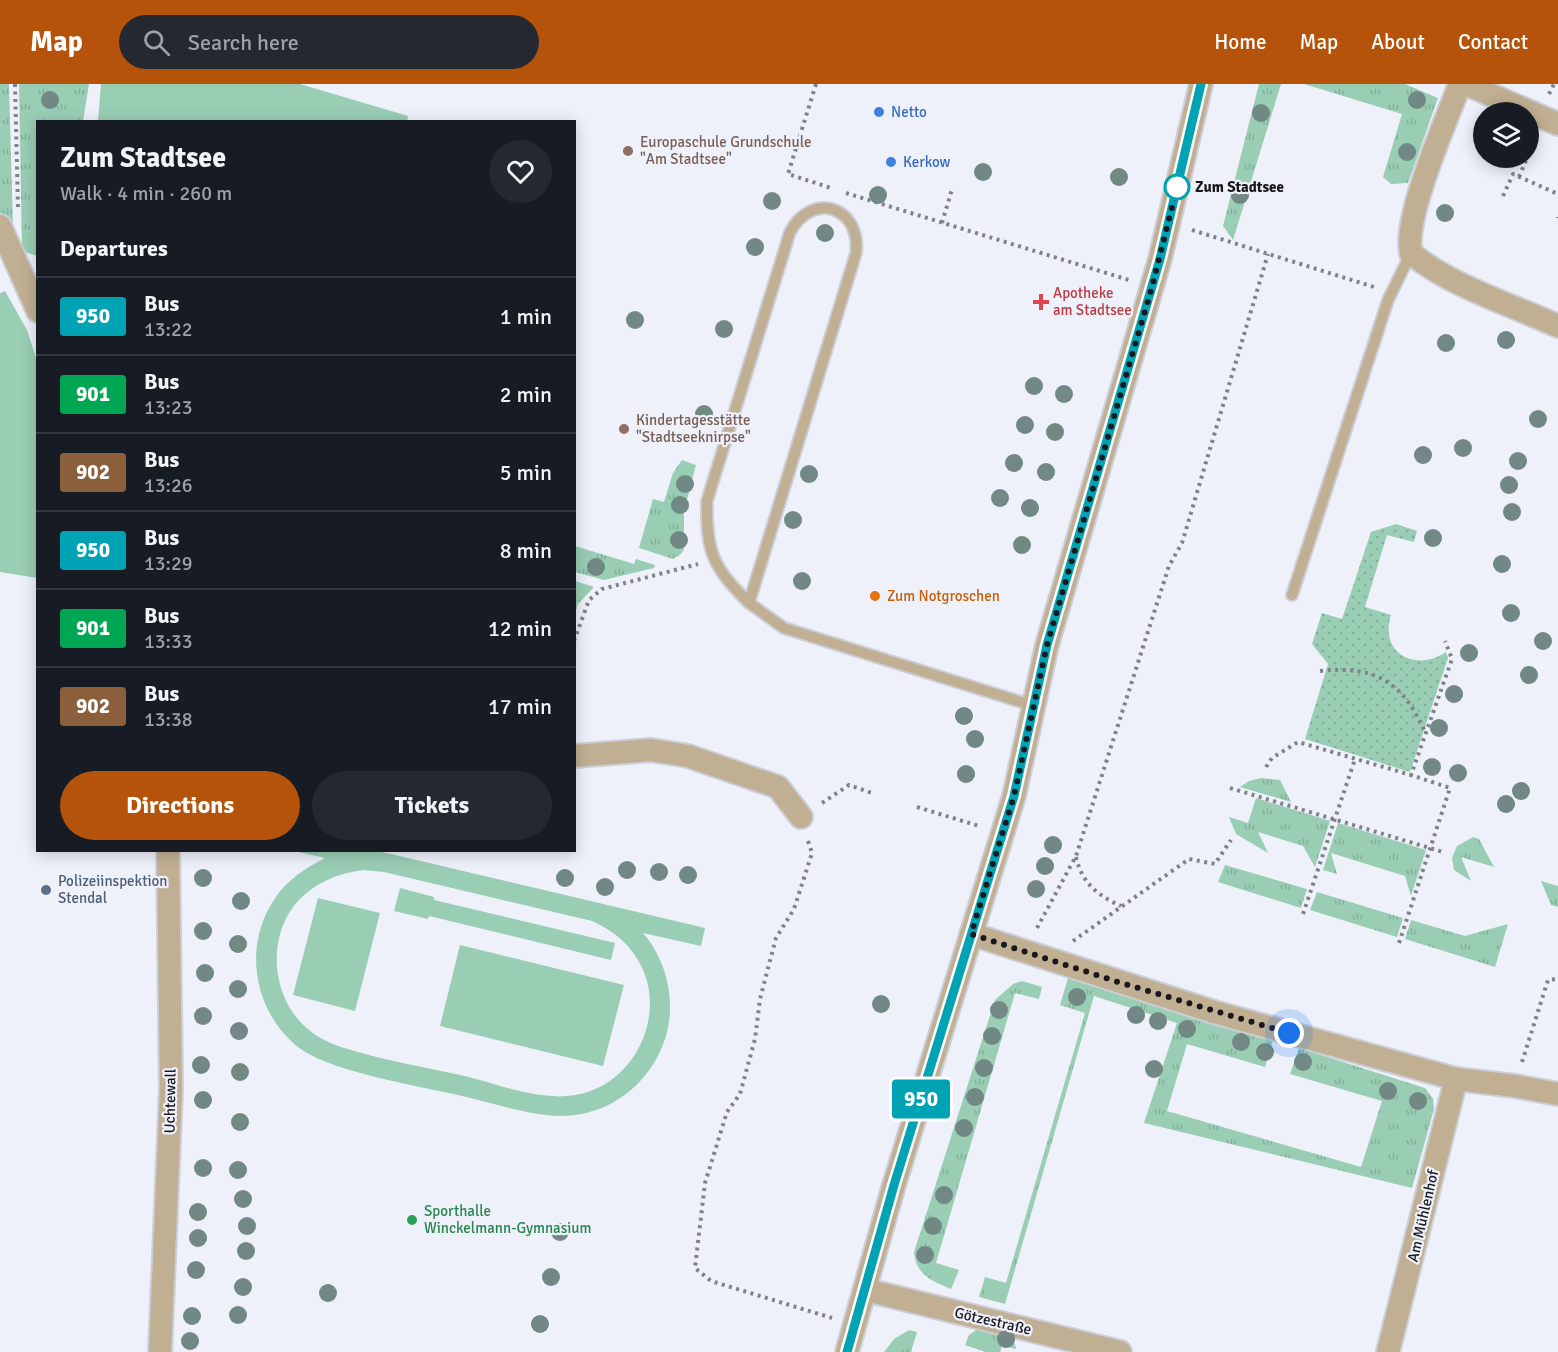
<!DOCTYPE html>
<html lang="en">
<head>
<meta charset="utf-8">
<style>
	body { margin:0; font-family:Signika,sans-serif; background:#242831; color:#f1f3f6; height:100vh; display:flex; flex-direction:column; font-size:22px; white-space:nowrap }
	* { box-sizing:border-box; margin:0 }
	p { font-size:20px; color:#9ea1a6 }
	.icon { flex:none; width:33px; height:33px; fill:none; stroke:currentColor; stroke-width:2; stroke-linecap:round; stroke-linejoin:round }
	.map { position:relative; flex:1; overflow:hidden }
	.panel { position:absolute; left:36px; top:36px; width:540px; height:732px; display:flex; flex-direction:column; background:#171b24; border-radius:0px; box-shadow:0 3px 15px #0003 }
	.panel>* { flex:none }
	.badge { padding:0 12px; border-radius:4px; font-size:21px; line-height:39px }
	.tools { position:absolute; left:1473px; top:18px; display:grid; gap:12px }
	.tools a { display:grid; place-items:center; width:66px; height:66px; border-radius:50%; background:#171b24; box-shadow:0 3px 15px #0003; font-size:30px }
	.you { position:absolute; width:30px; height:30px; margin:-15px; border:4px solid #fff; border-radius:50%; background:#1a73e8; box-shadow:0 0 0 9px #1a73e833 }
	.map>.badge { position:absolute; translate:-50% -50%; box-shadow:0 0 0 3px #fff }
	h2 { padding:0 24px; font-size:22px; line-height:54px }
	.round { display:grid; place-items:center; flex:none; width:63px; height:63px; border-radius:32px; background:#242831 }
	.head { display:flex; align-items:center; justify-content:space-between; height:102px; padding:0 24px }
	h1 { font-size:28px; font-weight:700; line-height:45px }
	.action { display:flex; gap:12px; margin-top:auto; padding:12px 24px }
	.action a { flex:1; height:69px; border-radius:36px; background:#b45309; color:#fff; font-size:24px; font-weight:700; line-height:69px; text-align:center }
	.action a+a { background:#242831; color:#f1f3f6 }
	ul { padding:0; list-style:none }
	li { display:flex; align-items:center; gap:18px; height:78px; padding:0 24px; border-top:2px solid #363941 }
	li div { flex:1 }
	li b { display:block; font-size:22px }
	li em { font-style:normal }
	li .badge { min-width:66px; font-weight:700; text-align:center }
	header { display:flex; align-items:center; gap:36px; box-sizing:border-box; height:84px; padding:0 30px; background:#b45309; color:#fff }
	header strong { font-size:28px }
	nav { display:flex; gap:33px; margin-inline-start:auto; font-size:21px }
	.search { width:420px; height:54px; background:#242831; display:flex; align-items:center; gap:15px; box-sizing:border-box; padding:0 21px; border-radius:33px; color:#9ea1a6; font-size:22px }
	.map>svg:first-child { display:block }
</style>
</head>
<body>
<header>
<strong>Map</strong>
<div class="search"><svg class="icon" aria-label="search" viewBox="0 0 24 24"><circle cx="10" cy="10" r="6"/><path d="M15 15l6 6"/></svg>Search here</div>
<nav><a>Home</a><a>Map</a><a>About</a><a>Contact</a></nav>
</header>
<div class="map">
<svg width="1558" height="1268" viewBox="0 0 1558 1268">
	<defs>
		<pattern id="grass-tufts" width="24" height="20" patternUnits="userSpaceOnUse" patternTransform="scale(1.5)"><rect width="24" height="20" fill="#99ceb4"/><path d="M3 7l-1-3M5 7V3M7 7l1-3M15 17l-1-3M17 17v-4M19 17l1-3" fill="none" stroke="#83b09a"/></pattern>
		<pattern id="park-dots" width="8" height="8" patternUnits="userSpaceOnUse" patternTransform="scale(1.5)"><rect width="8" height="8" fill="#99ceb4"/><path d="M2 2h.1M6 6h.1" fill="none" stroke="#83b09a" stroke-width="1.8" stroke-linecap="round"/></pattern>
	</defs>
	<rect width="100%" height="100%" fill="#eef0fa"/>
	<path fill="url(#grass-tufts)" d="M0 0H9L13 144 7 146 0 131Z
		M19 0H89L83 37 38 38 37 172 22 167Z
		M1259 0H1281L1233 156 1223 142Z
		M1304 0H1405L1438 14 1408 99 1391 100 1383 93 1402 30Z
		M682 376 696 381 684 427V465L681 470 673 475 639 464 653 415 664 418 673 389Z
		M575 462 634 480 636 475 655 481 654 484 604 496 575 488Z
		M575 497 594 503 578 520 575 530Z
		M1261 694 1280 696 1291 718 1240 703 1249 697Z
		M1256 714 1330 737 1315 783 1303 762 1258 748 1268 769 1236 750 1229 733 1248 739Z
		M1338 739 1426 766 1411 812 1405 792 1331 769 1337 790 1323 786Z
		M1473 753 1479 755 1494 783 1461 773 1471 797 1454 786 1452 774 1457 762Z
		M1225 781 1307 805 1301 824 1218 798Z
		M1541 797 1558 802V823L1551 821Z
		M1317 808 1403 834 1397 853 1310 826Z
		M1411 836 1465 852 1508 840 1495 883 1405 855Z
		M1068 894 1273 956 1265 983 1187 960 1167 1027 1361 1083 1382 1017 1290 990 1299 964 1425 1004 1433 1015 1434 1025 1412 1104 1144 1039 1177 939 1094 912 1005 1220 979 1213 985 1193 1006 1199 1085 929 1060 921Z
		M1022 897 1042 903 1039 915 1015 909 936 1179 959 1186 951 1205C932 1197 916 1191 914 1168L995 916 1013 900Z
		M979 1244 1013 1253 1016 1265 1002 1262 1000 1268H986L965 1261 969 1251Z
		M909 1246 917 1248 911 1268H884L894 1255Z"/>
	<path fill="url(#park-dots)" d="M1396 440 1417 447 1414 458 1387 451 1365 523 1391 531C1379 569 1415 589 1446 568L1448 574 1410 688 1305 655 1328 580 1312 560 1322 529 1342 535 1371 448Z"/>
	<path fill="#99ceb4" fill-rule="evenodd" d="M101 0H300L408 32 407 38 98 37Z
		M5 207 27 246 37 277V494L0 488V209Z
		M294 767H378L705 844 701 862 643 849C667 877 677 918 665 955 653 991 624 1020 586 1029 574 1032 559 1033 546 1031 518 1028 489 1018 462 1012 420 1002 330 988 298 963 253 927 242 860 276 813 288 795 306 784 325 774ZM363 786 384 788 592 837C609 845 623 854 634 870 674 925 634 1008 567 1012 534 1015 497 1000 465 992 424 983 381 976 341 963 330 959 318 954 309 946 267 912 265 840 309 807 326 794 343 789 363 786Z
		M400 804 434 813V816L615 859 611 876 429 832 428 835 394 827Z
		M318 814 380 829 355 927 293 911Z
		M460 861 624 901 603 982 440 942Z"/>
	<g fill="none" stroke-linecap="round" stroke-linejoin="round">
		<g stroke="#ccced7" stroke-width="14">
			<path id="service" d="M1292 511 1388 216 1411 169
				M749 519C713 483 706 469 707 417L790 148C812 107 861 122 856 169L749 519 784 544 1034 622"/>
		</g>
		<g stroke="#ccced7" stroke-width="26">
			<path id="minor" d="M1460 0C1446 37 1403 134 1411 169 1446 200 1514 222 1558 242
				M1466 0 1558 40
				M0 142 38 227
				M574 672 651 666 688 672 778 703 801 733
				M971 850 1214 928 1456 995 1515 1002 1558 1010
				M866 1206 1120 1268
				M160 1268 171 1005 168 766
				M847 1268 894 1101 1014 712 1047 561 1160 175 1201 0
				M1388 1268 1456 995"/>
		</g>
		<path stroke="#818289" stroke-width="4" stroke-dasharray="3 4.5" stroke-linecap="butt" d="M15 0 18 124
			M816 0 788 90 831 104
			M1549 10 1554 0
			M1528 69 1534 57
			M1519 93 1527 74
			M846 109 1129 196
			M1503 112 1513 90 1558 110
			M1558 134V133
			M942 139 952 105
			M1192 146 1374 203
			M574 557 589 516 602 505 698 480
			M1320 587C1375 581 1403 598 1425 648
			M1266 683 1272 674 1298 658 1411 691 1452 575 1445 557
			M1230 704 1443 768
			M822 719 849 701 875 710
			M917 723 979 742
			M808 757 812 769 794 825 776 854 760 915 755 955 740 1010 727 1028 705 1099 695 1184 711 1197 832 1234
			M1076 773C1082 799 1097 811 1121 822
			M1303 830 1355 675
			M1037 844 1076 772 1169 482 1182 459 1268 170
			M1073 857 1189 775 1215 780 1231 756
			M1399 859 1450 704 1411 691
			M1522 978 1548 896 1558 895"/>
		<use href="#service" stroke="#c0af92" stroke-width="10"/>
		<use href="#minor" stroke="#c0af92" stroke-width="22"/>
	</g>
	<g fill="#718884">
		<circle cx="50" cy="16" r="9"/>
		<circle cx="1417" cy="16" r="9"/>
		<circle cx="1261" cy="29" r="9"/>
		<circle cx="1407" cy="68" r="9"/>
		<circle cx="983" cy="88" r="9"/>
		<circle cx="1119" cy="93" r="9"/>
		<circle cx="878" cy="111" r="9"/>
		<circle cx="1240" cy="111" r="9"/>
		<circle cx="772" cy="117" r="9"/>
		<circle cx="1445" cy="129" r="9"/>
		<circle cx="825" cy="149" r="9"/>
		<circle cx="755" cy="163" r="9"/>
		<circle cx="635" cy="236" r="9"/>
		<circle cx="724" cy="245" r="9"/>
		<circle cx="1506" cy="256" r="9"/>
		<circle cx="1446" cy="259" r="9"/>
		<circle cx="1034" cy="302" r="9"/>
		<circle cx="1064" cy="310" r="9"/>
		<circle cx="704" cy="330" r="9"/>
		<circle cx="1538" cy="335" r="9"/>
		<circle cx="1025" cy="341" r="9"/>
		<circle cx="1055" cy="348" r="9"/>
		<circle cx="1463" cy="364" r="9"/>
		<circle cx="1423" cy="371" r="9"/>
		<circle cx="1518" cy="377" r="9"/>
		<circle cx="1014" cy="379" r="9"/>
		<circle cx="1046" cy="388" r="9"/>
		<circle cx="809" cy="390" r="9"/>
		<circle cx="685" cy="400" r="9"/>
		<circle cx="1509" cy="401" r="9"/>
		<circle cx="1000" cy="414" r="9"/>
		<circle cx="680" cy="421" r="9"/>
		<circle cx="1030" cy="424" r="9"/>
		<circle cx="1512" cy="428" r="9"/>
		<circle cx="793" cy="436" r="9"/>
		<circle cx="1433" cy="454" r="9"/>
		<circle cx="679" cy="456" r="9"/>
		<circle cx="1022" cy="461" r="9"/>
		<circle cx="1502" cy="480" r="9"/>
		<circle cx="596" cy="483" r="9"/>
		<circle cx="802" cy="497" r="9"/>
		<circle cx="1511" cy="529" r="9"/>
		<circle cx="1543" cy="557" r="9"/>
		<circle cx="1469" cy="569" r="9"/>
		<circle cx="1529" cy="591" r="9"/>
		<circle cx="1454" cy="610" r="9"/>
		<circle cx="964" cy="632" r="9"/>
		<circle cx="1439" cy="644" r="9"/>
		<circle cx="975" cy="655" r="9"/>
		<circle cx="1432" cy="683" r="9"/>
		<circle cx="1458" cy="689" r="9"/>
		<circle cx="966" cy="690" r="9"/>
		<circle cx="1521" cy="707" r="9"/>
		<circle cx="1506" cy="720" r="9"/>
		<circle cx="1053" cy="761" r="9"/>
		<circle cx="1045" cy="782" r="9"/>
		<circle cx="627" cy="786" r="9"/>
		<circle cx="659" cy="788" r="9"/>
		<circle cx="688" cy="791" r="9"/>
		<circle cx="203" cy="794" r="9"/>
		<circle cx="565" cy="794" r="9"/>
		<circle cx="605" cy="803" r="9"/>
		<circle cx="1036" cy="805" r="9"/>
		<circle cx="241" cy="817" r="9"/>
		<circle cx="203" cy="847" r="9"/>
		<circle cx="238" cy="860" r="9"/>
		<circle cx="205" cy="889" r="9"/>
		<circle cx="238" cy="905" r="9"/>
		<circle cx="1077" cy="913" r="9"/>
		<circle cx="881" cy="920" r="9"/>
		<circle cx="999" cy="926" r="9"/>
		<circle cx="1136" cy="931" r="9"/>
		<circle cx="203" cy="932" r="9"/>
		<circle cx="1158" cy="937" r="9"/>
		<circle cx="1187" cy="945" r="9"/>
		<circle cx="239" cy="947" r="9"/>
		<circle cx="992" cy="952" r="9"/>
		<circle cx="1241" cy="958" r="9"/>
		<circle cx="1265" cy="968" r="9"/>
		<circle cx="1303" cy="978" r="9"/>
		<circle cx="201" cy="981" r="9"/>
		<circle cx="984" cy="984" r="9"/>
		<circle cx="1154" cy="985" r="9"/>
		<circle cx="240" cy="988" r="9"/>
		<circle cx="1388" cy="1007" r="9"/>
		<circle cx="975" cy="1013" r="9"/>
		<circle cx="203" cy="1016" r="9"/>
		<circle cx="1418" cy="1017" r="9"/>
		<circle cx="240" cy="1038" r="9"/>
		<circle cx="964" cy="1044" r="9"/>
		<circle cx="203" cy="1084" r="9"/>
		<circle cx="238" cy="1086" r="9"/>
		<circle cx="944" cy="1111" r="9"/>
		<circle cx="243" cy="1115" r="9"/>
		<circle cx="198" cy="1128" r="9"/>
		<circle cx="247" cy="1142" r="9"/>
		<circle cx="933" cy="1142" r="9"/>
		<circle cx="560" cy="1148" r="9"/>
		<circle cx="198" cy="1154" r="9"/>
		<circle cx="246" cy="1167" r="9"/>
		<circle cx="925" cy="1171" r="9"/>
		<circle cx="196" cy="1186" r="9"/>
		<circle cx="551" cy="1193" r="9"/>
		<circle cx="243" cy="1203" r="9"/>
		<circle cx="328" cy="1209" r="9"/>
		<circle cx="238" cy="1231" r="9"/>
		<circle cx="192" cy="1232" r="9"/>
		<circle cx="540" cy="1240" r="9"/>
		<circle cx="1006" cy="1255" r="9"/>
		<circle cx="190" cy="1257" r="9"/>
	</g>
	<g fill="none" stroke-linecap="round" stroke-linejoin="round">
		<g stroke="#fff" stroke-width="14">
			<path id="line" d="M847 1268 894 1101 1014 712 1047 561 1160 175 1201 0"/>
		</g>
		<use href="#line" stroke="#00a3b4" stroke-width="9"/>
		<path stroke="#19191d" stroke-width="6" stroke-dasharray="0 10.8" d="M1177 103 1152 203 1047 561 1014 712 971 850 1118 898 1289 949"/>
	</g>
	<g fill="#3f7fe0" stroke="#eef0fa" stroke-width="2">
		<circle cx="879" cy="28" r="6"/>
		<circle cx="891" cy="78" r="6"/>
	</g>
	<g fill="#8d6e63" stroke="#eef0fa" stroke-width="2">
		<circle cx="628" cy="67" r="6"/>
		<circle cx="624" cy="345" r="6"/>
	</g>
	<circle fill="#fff" stroke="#00a3b4" stroke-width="3" cx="1177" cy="103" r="12"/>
	<path fill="#e0444e" stroke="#eef0fa" stroke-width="2" d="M1038 209h6v6h6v6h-6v6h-6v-6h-6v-6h6z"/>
	<circle fill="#e8710a" stroke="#eef0fa" stroke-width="2" cx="875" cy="512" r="6"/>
	<circle fill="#5c6f8a" stroke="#eef0fa" stroke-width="2" cx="46" cy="806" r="6"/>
	<circle fill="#2e9e5b" stroke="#eef0fa" stroke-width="2" cx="412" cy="1136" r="6"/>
	<g text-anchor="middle" stroke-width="4.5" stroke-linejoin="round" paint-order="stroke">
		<g font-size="15" fill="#366cbe" stroke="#eef0fa" text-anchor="start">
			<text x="891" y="33">Netto</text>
			<text x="903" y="83">Kerkow</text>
		</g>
		<g font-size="15" fill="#785e54" stroke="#eef0fa" text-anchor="start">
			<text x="640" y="63">Europaschule Grundschule<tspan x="640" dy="17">"Am Stadtsee"</tspan></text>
			<text x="636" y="341">Kindertagesstätte<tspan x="636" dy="17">"Stadtseeknirpse"</tspan></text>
		</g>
		<g font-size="15" font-weight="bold" fill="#19191d" stroke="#eef0fa" text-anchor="start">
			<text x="1195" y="108">Zum Stadtsee</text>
		</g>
		<g font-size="15" fill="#be3a42" stroke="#eef0fa" text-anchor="start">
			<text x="1053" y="214">Apotheke<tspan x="1053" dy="17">am Stadtsee</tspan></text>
		</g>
		<g font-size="15" fill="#c56008" stroke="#eef0fa" text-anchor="start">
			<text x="887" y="517">Zum Notgroschen</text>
		</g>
		<g font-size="15" fill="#4e5e75" stroke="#eef0fa" text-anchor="start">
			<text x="58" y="802">Polizeiinspektion<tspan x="58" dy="17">Stendal</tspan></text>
		</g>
		<g font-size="15" fill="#19191d" stroke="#eef0fa">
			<text transform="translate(170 1017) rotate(-89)" y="5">Uchtewall</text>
			<text transform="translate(1423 1132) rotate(-77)" y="5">Am Mühlenhof</text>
			<text transform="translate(993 1237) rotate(13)" y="5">Götzestraße</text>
		</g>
		<g font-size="15" fill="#27864d" stroke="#eef0fa" text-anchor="start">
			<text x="424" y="1132">Sporthalle<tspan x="424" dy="17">Winckelmann-Gymnasium</tspan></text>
		</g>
	</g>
</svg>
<div class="tools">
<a><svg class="icon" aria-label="layers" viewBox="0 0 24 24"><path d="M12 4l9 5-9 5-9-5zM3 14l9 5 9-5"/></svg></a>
</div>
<div class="you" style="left:1289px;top:949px"></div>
<b class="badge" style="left:921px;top:1015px;background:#00a3b4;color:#fff">950</b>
<section class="panel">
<div class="head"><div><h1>Zum Stadtsee</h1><p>Walk · 4 min · 260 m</p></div><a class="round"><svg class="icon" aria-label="heart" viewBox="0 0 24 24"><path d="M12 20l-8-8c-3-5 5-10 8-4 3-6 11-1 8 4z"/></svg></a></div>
<h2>Departures</h2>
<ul>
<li><span class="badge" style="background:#00a3b4;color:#fff">950</span><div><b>Bus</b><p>13:22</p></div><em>1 min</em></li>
<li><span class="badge" style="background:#00a651;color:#fff">901</span><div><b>Bus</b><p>13:23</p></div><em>2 min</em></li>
<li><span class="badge" style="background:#8b5e3c;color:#fff">902</span><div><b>Bus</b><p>13:26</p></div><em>5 min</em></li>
<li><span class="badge" style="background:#00a3b4;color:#fff">950</span><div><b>Bus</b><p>13:29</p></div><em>8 min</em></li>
<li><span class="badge" style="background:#00a651;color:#fff">901</span><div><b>Bus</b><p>13:33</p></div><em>12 min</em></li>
<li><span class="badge" style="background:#8b5e3c;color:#fff">902</span><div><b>Bus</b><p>13:38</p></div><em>17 min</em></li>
</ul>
<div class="action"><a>Directions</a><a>Tickets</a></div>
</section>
</div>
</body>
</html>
